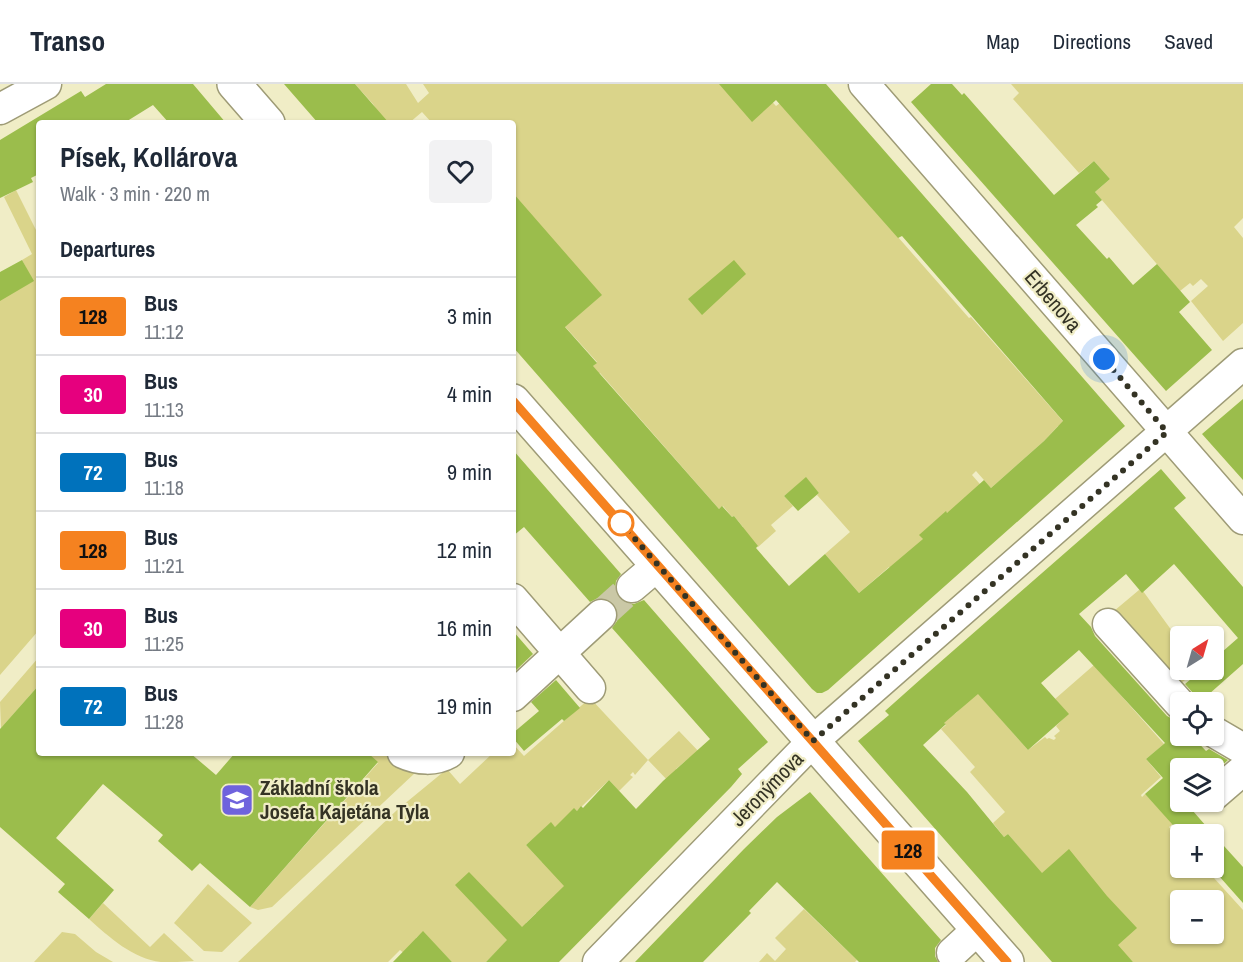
<!DOCTYPE html>
<html lang="en">
<head>
<meta charset="utf-8">
<style>
	body { margin:0; font-family:"Archivo Narrow",sans-serif; background:#f2f2f3; color:#1f2937; height:100vh; display:flex; flex-direction:column; font-size:22px; white-space:nowrap }
	* { box-sizing:border-box; margin:0 }
	p { font-size:20px; color:#747a83 }
	.icon { flex:none; width:33px; height:33px; fill:none; stroke:currentColor; stroke-width:2; stroke-linecap:round; stroke-linejoin:round }
	.map { position:relative; flex:1; overflow:hidden }
	.sheet { position:absolute; left:36px; top:36px; width:480px; height:636px; display:flex; flex-direction:column; background:#fff; border-radius:6px; box-shadow:0 2px 4px #0004 }
	.sheet>* { flex:none }
	.badge { padding:0 12px; border-radius:4px; font-size:21px; line-height:39px }
	.needle { width:39px; rotate:37deg }
	.buttons { position:absolute; left:1170px; top:542px; display:grid; gap:12px }
	.buttons a { display:grid; place-items:center; width:54px; height:54px; border-radius:6px; background:#fff; box-shadow:0 2px 4px #0004; font-size:30px }
	.you { position:absolute; width:30px; height:30px; margin:-15px; border:4px solid #fff; border-radius:50%; background:#1a73e8; box-shadow:0 0 0 9px #1a73e833 }
	.map>.badge { position:absolute; translate:-50% -50%; box-shadow:0 0 0 3px #fff }
	h2 { padding:0 24px; font-size:22px; line-height:54px }
	.round { display:grid; place-items:center; flex:none; width:63px; height:63px; border-radius:6px; background:#f2f2f3 }
	.headline { display:flex; align-items:center; justify-content:space-between; height:102px; padding:0 24px }
	h1 { font-size:28px; font-weight:700; line-height:45px }
	ul { padding:0; list-style:none }
	li { display:flex; align-items:center; gap:18px; height:78px; padding:0 24px; border-top:2px solid #e0e1e3 }
	li div { flex:1 }
	li b { display:block; font-size:22px }
	li em { font-style:normal }
	li .badge { min-width:66px; font-weight:700; text-align:center }
	header { display:flex; align-items:center; gap:36px; box-sizing:border-box; height:84px; padding:0 30px; background:#fff; border-bottom:2px solid #e0e1e3 }
	header strong { font-size:28px }
	nav { display:flex; gap:33px; margin-inline-start:auto; font-size:21px }
	.map>svg:first-child { display:block }
</style>
</head>
<body>
<header>
<strong>Transo</strong>
<nav><a>Map</a><a>Directions</a><a>Saved</a></nav>
</header>
<div class="map">
<svg width="1243" height="878" viewBox="0 0 1243 878">
	<rect width="100%" height="100%" fill="#f0edc6"/>
	<path fill="#dad48a" fill-rule="evenodd" d="M355 0H406L418 19 429 9 423 0H766L765 10 776 22 783 17 826 71 969 234 971 233 1068 343 1058 342 1044 357 991 404 976 387 972 391 986 407 947 429 946 428 920 451 925 457 893 486 889 483 859 509 825 470 850 448 817 411 819 409 806 394 784 412 793 422 771 441 776 447 758 463 741 444 743 443 734 432 732 433 723 422 719 425 600 289 598 290 592 283 597 278 513 185V39H432L422 28 409 39H385L373 20Z
		M1011 0H1243V134L1234 143 1243 154V239L1223 257 1191 217 1208 202 1201 195 1193 202 1190 199 1180 207 1095 108 1110 95 1094 77 1079 89 1013 15 1019 9Z
		M16 106 39 152V546L0 591V216L33 197 22 176 32 170 4 113Z
		M1139 506 1143 507 1180 558V585H1198L1179 601 1114 527Z
		M39 573V601L1 644 0 618Z
		M1094 581 1164 660 1146 675 1161 693 1141 711 1142 713 1145 710 1173 740 1169 743 1180 756V783H1204L1243 826V878H1133L1041 789 1008 750 1004 753 993 739 1005 728 970 688 975 683 941 645 946 641 943 637 956 629 977 608 1028 666 1045 653 1047 655 1049 654 1054 656 1056 654 1054 652 1060 647 1056 642 1068 630 1055 615ZM1180 816H1214V849H1180Z
		M590 614 648 676 679 647 702 671 693 679 689 674 676 685 679 692 671 700 648 676 635 691 633 688 630 691 633 693 619 707 609 696 577 727 574 725 567 732 600 767 589 779 584 775 579 780 583 784 576 791 572 787 567 792 571 796 538 831 536 829 526 839 527 841 509 859 507 857 486 878H452L423 848 416 854 421 859 418 863 431 877 436 872 442 878H401L407 872 400 866 388 878H238L397 726 447 685 460 700 493 669H513V660L524 672ZM551 739 579 768 566 780 554 767 542 778 526 761ZM485 805 504 825 496 833 513 850 508 856 471 818Z
		M368 669H390L416 688 272 823 258 826 250 823 378 679Z
		M208 800 252 839 222 868 204 867 174 839Z
		M103 819 150 863 164 849 194 877C183 878 171 878 161 878 133 875 109 853 89 835Z
		M804 825 857 876 855 878H759L767 869 775 877 786 865 775 854Z
		M62 848 75 850 96 868 113 878H34Z"/>
	<path fill="#9bbd4c" d="M106 0H193L226 39H169L153 21 124 39H39V90L31 94 33 98 0 114V56L81 7 85 13Z
		M284 0H355L389 39H318Z
		M719 0H826L1125 342 828 606 822 609H817L812 605 513 263V109L602 211 565 243 597 279 593 282 719 425 722 422 732 433 734 432 758 462 756 464 789 502 825 470 859 509 923 455 919 451 946 427 947 429 984 396 991 404 1044 357 1063 337 902 152 898 154 776 16 752 38Z
		M931 0H952L962 11 964 9 1054 111 1094 77 1110 95 1095 108 1102 116 1096 121 1098 123 1076 141 1107 175 1109 173 1133 201 1157 180 1190 218 1179 228 1212 266 1166 307 911 18Z
		M22 176 34 197 0 217V188Z
		M734 176 746 190 702 231 688 215Z
		M1243 315V396L1202 350Z
		M513 366 621 490 616 497 615 505 619 515 626 519 634 520 644 516 768 658 738 685 742 690 731 703 559 878H486L507 856 455 801 469 788 522 843 564 802 526 761 551 738 555 743 574 724 577 727 581 722 583 724 609 696 636 725 663 697 710 655 612 544 617 537 618 528 613 519 607 515 598 514 590 518 524 443 513 452Z
		M1161 385 1186 414 1174 424 1243 503V580L1200 618H1197L1193 609 1185 600 1203 585H1214V575L1238 554 1174 480 1142 509 1126 490 1079 530 1091 543 1095 552 1167 632 1180 639V651H1191L1206 667 1209 665 1228 676 1214 689V684H1180V717H1188L1186 719 1213 750H1181L1145 710 1163 694 1146 675 1165 659 1079 566 1041 599 1069 630 1028 666 978 610 944 639 946 640 923 661 967 708 1004 753 1008 750 1042 789 1069 765 1107 812 1137 844 1118 861 1133 878H1052L858 657 889 631 885 627 922 594Z
		M806 393 819 409 798 427 784 412Z
		M513 547 533 570 513 589Z
		M556 596 580 624 564 637 562 635 524 667 513 654V649L539 627 531 618Z
		M39 601V669H190L216 691 235 669H368L378 678 250 823 200 779 192 787 158 757 163 751 103 700 56 754 114 806 89 835 58 808 65 800 0 743V645Z
		M810 708 941 856 935 864V872L938 878H859L777 798 749 827 751 829 703 878H635L744 765 777 733Z
		M1214 751 1243 783V819L1211 783H1214Z
		M423 847 452 878H393Z"/>
	<g fill="none" stroke-linecap="round" stroke-linejoin="round">
		<path stroke="#cac8a6" stroke-width="30" stroke-dasharray="30 15" stroke-linecap="butt" d="M601 531 632 503"/>
		<g stroke="#9e9b76" stroke-width="33">
			<path id="minor" d="M864 0 1243 435
				M0 25 46 0
				M632 503 658 481
				M513 515 590 604
				M1108 540 1180 620
				M513 612 601 531
				M1214 648 1243 665
				M403 669C418 676 435 677 449 669
				M1214 711 1243 686
				M952 869 978 845
				M598 878 813 657 1243 280"/>
		</g>
		<g stroke="#9e9b76" stroke-width="36">
			<path id="major" d="M234 0 268 39
				M513 317 1007 878"/>
		</g>
		<use href="#minor" stroke="#fff" stroke-width="30"/>
		<use href="#major" stroke="#fff" stroke-width="33"/>
	</g>
	<g fill="none" stroke-linecap="round" stroke-linejoin="round">
		<g stroke="#fff" stroke-width="14">
			<path id="line" d="M513 317 1007 878"/>
		</g>
		<use href="#line" stroke="#f58220" stroke-width="9"/>
		<path stroke="#343324" stroke-width="6" stroke-dasharray="0 10.8" d="M621 439 813 657 1167 348 1104 275"/>
	</g>
	<defs>
		<g id="school-square" transform="scale(1.725)"><rect x="-9" y="-9" width="18" height="18" rx="4" fill="#6f63dd" stroke="#f0edc6"/><path d="M0-5L7-2L0 1L-7-2ZM-4 1L0 2.5L4 1V4Q0 6-4 4Z" fill="#fff"/></g>
	</defs>
	<g fill-rule="evenodd">
		<use href="#school-square" x="237" y="716"/>
	</g>
	<circle fill="#fff" stroke="#f58220" stroke-width="3" cx="621" cy="439" r="12"/>
	<g text-anchor="middle" stroke-width="4.5" stroke-linejoin="round" paint-order="stroke">
		<g font-size="21" fill="#343324" stroke="#f0edc6">
			<text transform="translate(1053 217) rotate(49)" y="7">Erbenova</text>
			<text transform="translate(767 705) rotate(-46)" y="7">Jeronýmova</text>
		</g>
		<g font-size="21" font-weight="bold" fill="#343324" stroke="#f0edc6" text-anchor="start">
			<text x="260" y="711">Základní škola<tspan x="260" dy="24">Josefa Kajetána Tyla</tspan></text>
		</g>
	</g>
</svg>
<div class="buttons">
<a><svg class="needle" viewBox="-14 -14 28 28"><path d="M0-13l5 13h-10z" fill="#e53935"/><path d="M0 13l5-13h-10z" fill="#747a83"/></svg></a>
<a><svg class="icon" aria-label="locate" viewBox="0 0 24 24"><circle cx="12" cy="12" r="6"/><path d="M12 2v4M12 18v4M2 12h4M18 12h4"/></svg></a>
<a><svg class="icon" aria-label="layers" viewBox="0 0 24 24"><path d="M12 4l9 5-9 5-9-5zM3 14l9 5 9-5"/></svg></a>
<a>+</a>
<a>−</a>
</div>
<div class="you" style="left:1104px;top:275px"></div>
<b class="badge" style="left:908px;top:766px;background:#f58220;color:#111">128</b>
<section class="sheet">
<div class="headline"><div><h1>Písek, Kollárova</h1><p>Walk · 3 min · 220 m</p></div><a class="round"><svg class="icon" aria-label="heart" viewBox="0 0 24 24"><path d="M12 20l-8-8c-3-5 5-10 8-4 3-6 11-1 8 4z"/></svg></a></div>
<h2>Departures</h2>
<ul>
<li><span class="badge" style="background:#f58220;color:#111">128</span><div><b>Bus</b><p>11:12</p></div><em>3 min</em></li>
<li><span class="badge" style="background:#e6007e;color:#fff">30</span><div><b>Bus</b><p>11:13</p></div><em>4 min</em></li>
<li><span class="badge" style="background:#0072bc;color:#fff">72</span><div><b>Bus</b><p>11:18</p></div><em>9 min</em></li>
<li><span class="badge" style="background:#f58220;color:#111">128</span><div><b>Bus</b><p>11:21</p></div><em>12 min</em></li>
<li><span class="badge" style="background:#e6007e;color:#fff">30</span><div><b>Bus</b><p>11:25</p></div><em>16 min</em></li>
<li><span class="badge" style="background:#0072bc;color:#fff">72</span><div><b>Bus</b><p>11:28</p></div><em>19 min</em></li>
</ul>
</section>
</div>
</body>
</html>
